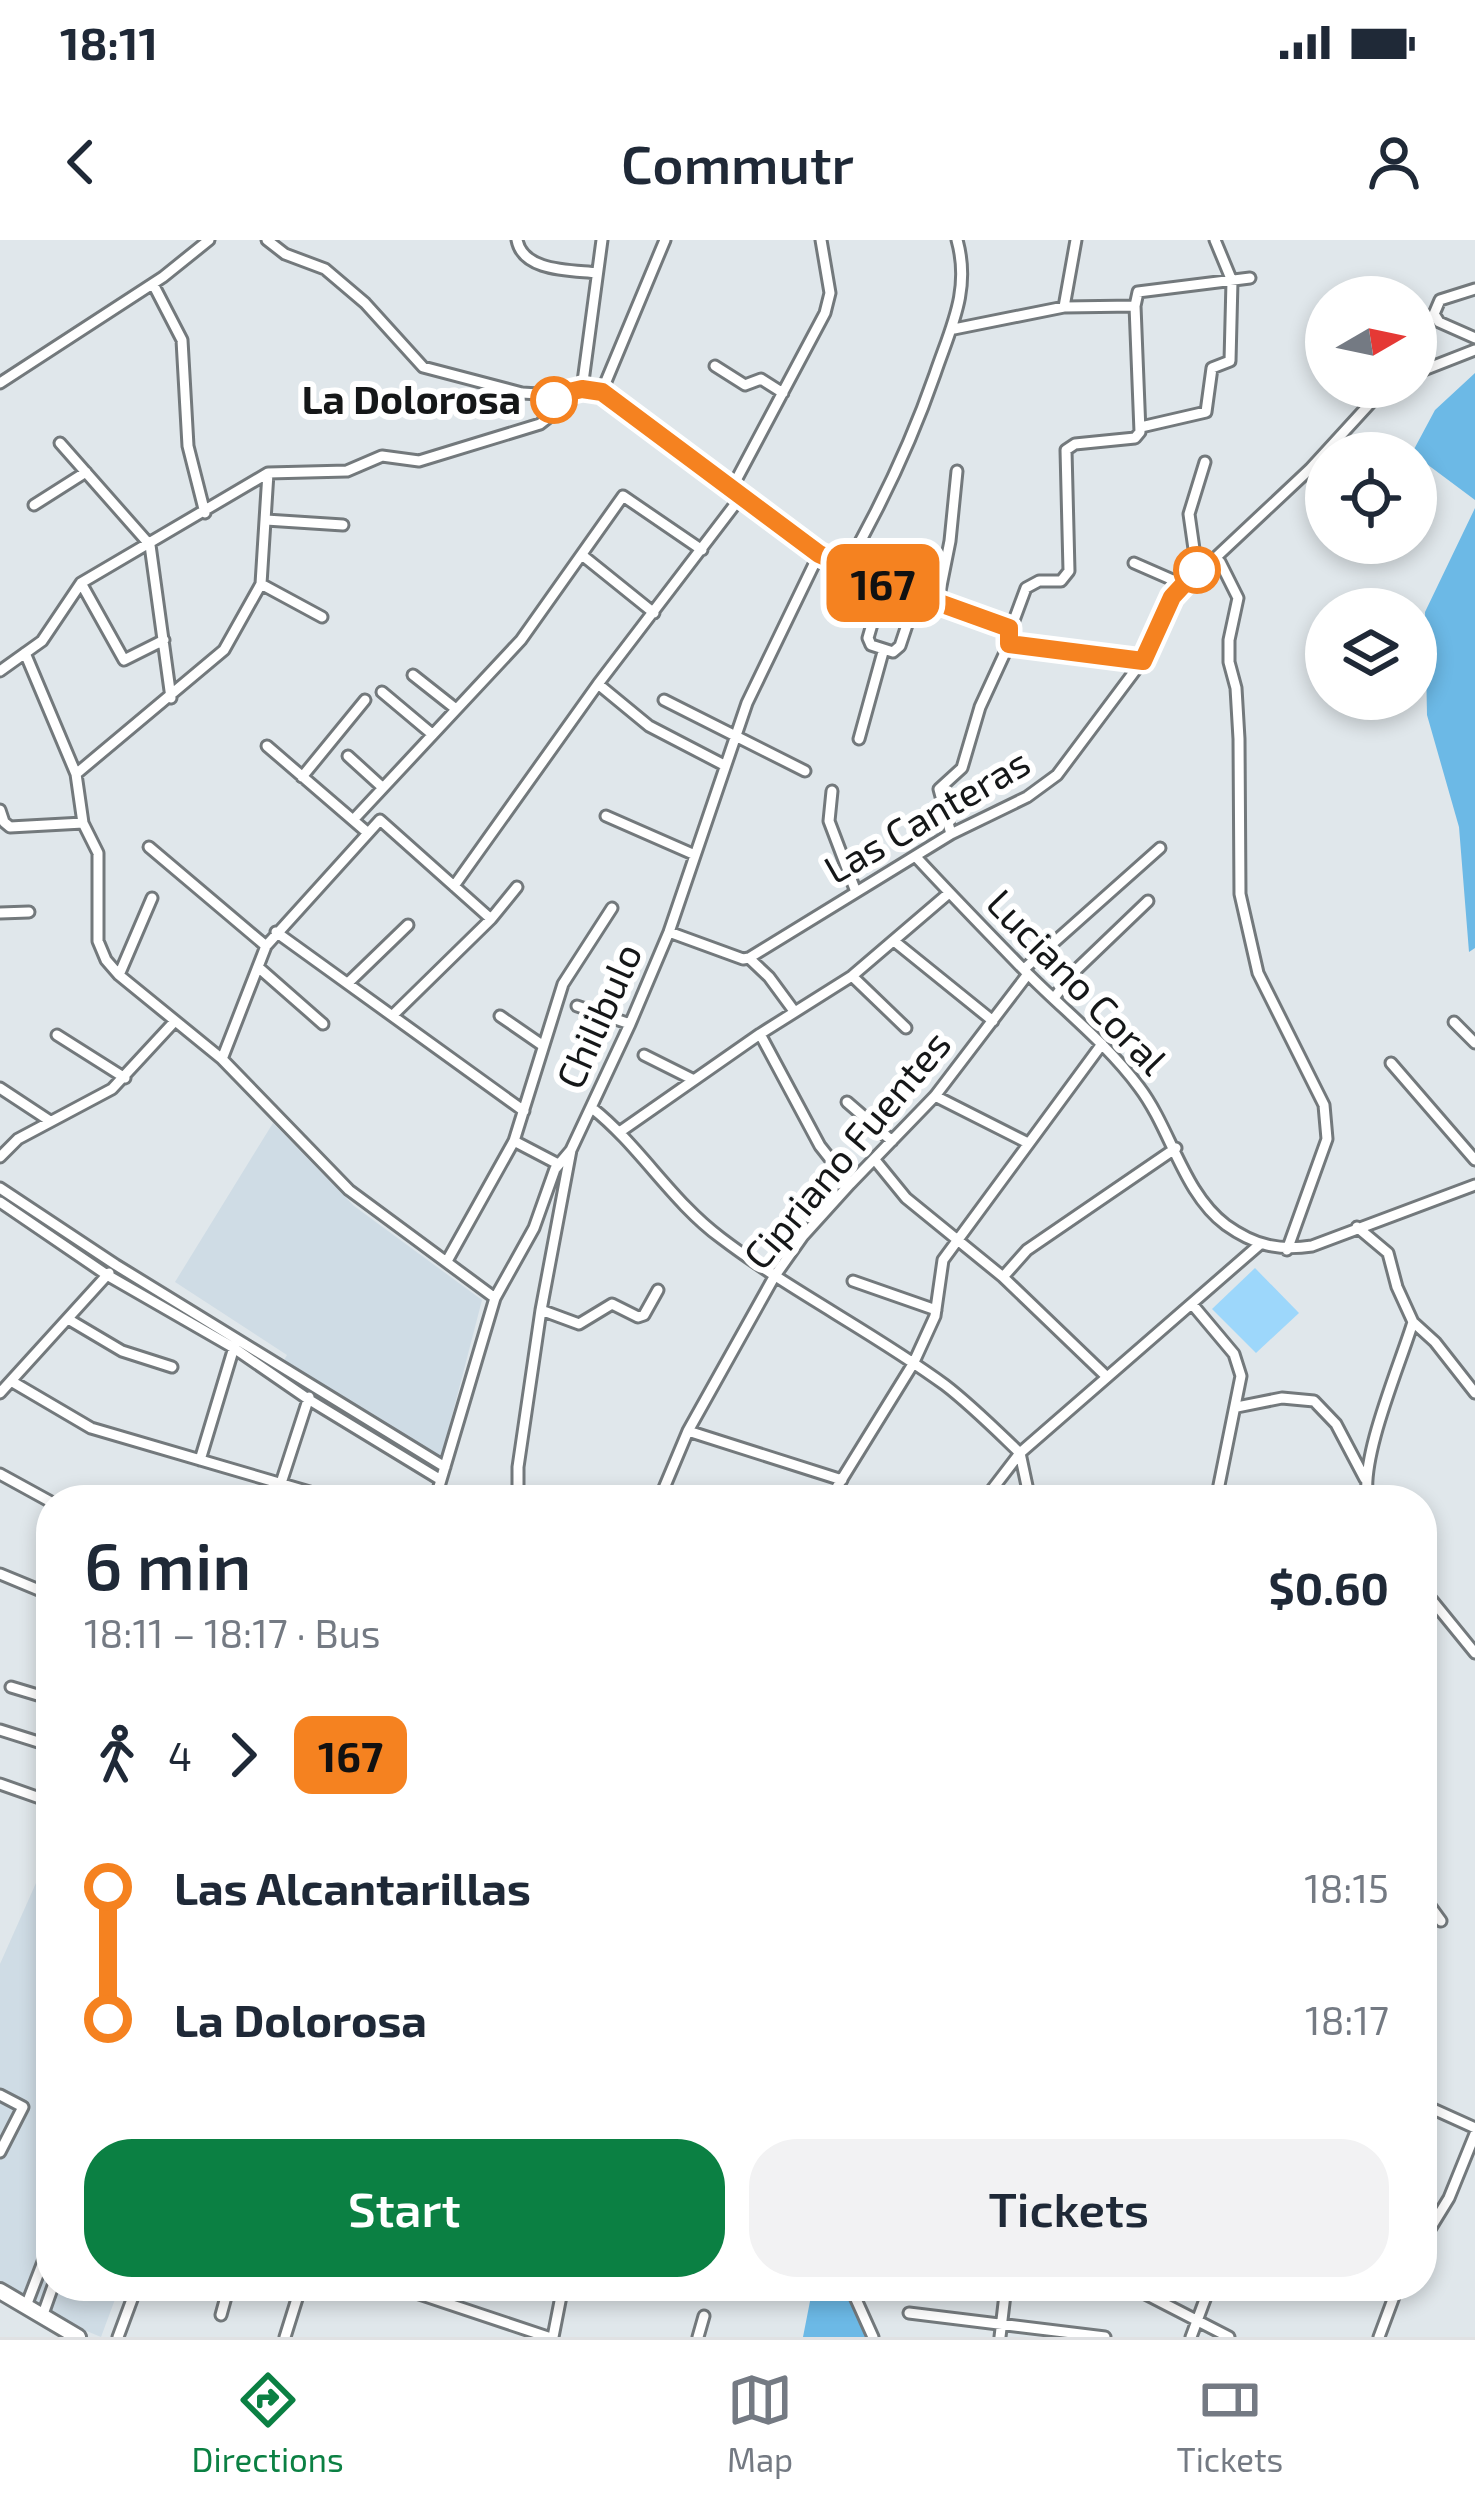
<!DOCTYPE html>
<html lang="en">
<head>
<meta charset="utf-8">
<style>
	body { margin:0; font-family:"Exo 2",sans-serif; background:#f2f2f3; color:#1f2937; height:100vh; display:flex; flex-direction:column; font-size:45px; white-space:nowrap }
	* { box-sizing:border-box; margin:0 }
	p { font-size:39px; color:#747a83 }
	.icon { flex:none; width:66px; height:66px; fill:none; stroke:currentColor; stroke-width:2; stroke-linecap:round; stroke-linejoin:round }
	.map { position:relative; flex:1; overflow:hidden }
	.details { position:absolute; left:36px; top:1245px; width:1401px; height:816px; display:flex; flex-direction:column; background:#fff; border-radius:48px; box-shadow:0 6px 18px #0003 }
	.details>* { flex:none }
	.badge { padding:0 24px; border-radius:18px; font-size:42px; line-height:78px }
	.needle { width:78px; rotate:81deg }
	.controls { position:absolute; left:1305px; top:36px; display:grid; gap:24px }
	.controls a { display:grid; place-items:center; width:132px; height:132px; border-radius:50%; background:#fff; box-shadow:0 6px 18px #0003; font-size:60px }
	.map>.badge { position:absolute; translate:-50% -50%; box-shadow:0 0 0 6px #fff }
	.legs { display:flex; align-items:center; gap:18px; height:132px; padding:0 48px; font-size:39px }
	.legs p { margin-inline-start:auto }
	.head { display:flex; align-items:center; justify-content:space-between; height:204px; padding:0 48px }
	h1 { font-size:66px; font-weight:600; line-height:90px }
	.cta { display:flex; gap:24px; margin-top:auto; padding:24px 48px }
	.cta a { flex:1; height:138px; border-radius:48px; background:#0b8043; color:#fff; font-size:48px; font-weight:600; line-height:138px; text-align:center }
	.cta a+a { background:#f2f2f3; color:#1f2937 }
	ul { padding:0 48px; list-style:none }
	li { display:flex; align-items:center; gap:42px; height:132px; font-size:45px }
	li i { display:grid; place-items:center; width:18px; height:100%; margin:0 15px; background:currentColor }
	li i::after { content:''; width:30px; height:30px; margin:-15px; border:9px solid; border-radius:50%; background:#fff }
	li p { margin-inline-start:auto }
	li:first-child i { background:linear-gradient(#0000 50%,currentColor 0) }
	li:last-child i { background:linear-gradient(currentColor 50%,#0000 0) }
	.status { display:flex; justify-content:space-between; align-items:center; height:84px; padding:0 60px; background:#fff; direction:ltr }
	.status svg { height:33px; fill:currentColor }
	header { display:flex; justify-content:space-between; align-items:center; height:156px; padding:0 48px; background:#fff; font-size:54px; font-weight:600 }
	.dock { display:flex; justify-content:space-around; align-items:center; height:168px; border-top:3px solid #e0e1e3; background:#fff; font-size:33px; color:#747a83 }
	.dock a { display:grid; justify-items:center; gap:6px }
	.dock .active { color:#0b8043 }
	.map>svg:first-child { display:block }
</style>
</head>
<body>
<div class="status"><b>18:11</b><svg viewBox="0 0 49 12"><path d="M0 12V9h3v3zM5 12V6h3v6zM10 12V3h3v9zM15 12V0h3v12zM26 1h20v11H26zM47 4h2v5h-2z"/></svg></div>
<header><svg class="icon" aria-label="back" viewBox="0 0 24 24"><path d="M15 5l-7 7 7 7"/></svg>Commutr<svg class="icon" aria-label="person" viewBox="0 0 24 24"><circle cx="12" cy="8" r="4"/><path d="M4 21q1-7 8-7t8 7"/></svg></header>
<div class="map">
<svg width="1475" height="2097" viewBox="0 0 1475 2097">
	<rect width="100%" height="100%" fill="#e0e7eb"/>
	<path fill="#cfdce5" d="M273 883 354 966 482 1060 440 1222 283 1122 287 1115 175 1042Z
		M36 1643 51 1645V2046H120L101 2097 26 2066 0 2050V1724Z"/>
	<path fill="#9dd7fb" d="M1255 1028 1299 1073 1256 1113 1212 1069Z"/>
	<path fill="#6cb9e6" d="M1475 133V260L1412 213 1435 170Z
		M1475 268V708L1469 712 1459 587 1427 475 1425 372Z
		M813 2046H844L866 2097H803Z"/>
	<g fill="none" stroke-linecap="round" stroke-linejoin="round">
		<g stroke="#73797c" stroke-width="15">
			<path id="street" d="M267 0 285 14 325 29 365 63 423 127 522 153 556 155 582 149 602 151 819 314 884 343 1009 388V404L980 467 962 528 939 549 951 594
				M517 0C523 32 571 30 597 33
				M153 44 182 100 188 206 205 273
				M1475 49 1440 60 1434 74 1439 82 1475 98
				M1064 67 1076 0
				M954 89 1064 67 1135 66
				M715 126 745 145 761 139 783 153
				M1416 133 1475 110
				M0 143 163 37 209 0
				M582 149 602 0
				M602 151 665 0
				M1141 187 1206 172 1212 128 1230 121 1232 41 1215 0
				M60 203 150 305 171 458
				M268 233 261 344 224 410 76 534 83 583 98 613V701L106 720 119 735 222 819 349 950 495 1058
				M733 246 825 73 830 53 821 0
				M34 265 86 232
				M266 280 343 285
				M582 315 654 373
				M1212 321 1310 229 1385 147
				M1134 323 1182 344
				M846 327C882 264 911 203 935 134 951 87 971 50 957 0
				M1197 330 1189 274 1205 222
				M81 343 124 420 164 400
				M884 343 868 398 871 405 893 412 900 406 917 355
				M261 344 322 377
				M938 361 950 301 957 231
				M1010 391 1026 348 1039 341H1061L1069 331 1066 210 1075 204 1135 198 1140 192 1135 66 1138 52 1250 38
				M1009 404 1143 420
				M25 413 76 534
				M0 431 42 401 81 343 268 233 347 231 382 216 419 221 540 184 549 177 556 155
				M413 435 456 469
				M598 444 649 486 724 525
				M382 452 432 494
				M664 460 805 531
				M859 499 883 412
				M267 506 368 593
				M348 516 382 547
				M302 537 365 460
				M832 551 829 581 856 652
				M0 570 4 582 10 587 83 583
				M606 576 695 615
				M354 579 521 400 623 256 702 310
				M149 607 266 706
				M916 617C953 657 992 697 1030 736 1067 773 1108 805 1139 847 1171 889 1183 953 1226 985 1254 1005 1278 1011 1312 1006L1475 945
				M454 646 598 444 743 254
				M0 673 29 672
				M276 692 524 871
				M669 692 743 719 749 718 951 594 1027 557 1057 535 1143 420 1172 357 1197 330 1212 321 1220 322 1238 358 1229 400V422L1236 448 1239 499 1240 654 1258 733 1324 865 1327 899 1287 1010
				M894 701 993 781
				M749 718 769 737 794 771
				M258 727 323 784
				M1024 729 1160 608
				M119 735 152 658
				M852 736 906 788
				M348 743 408 685
				M1054 758 1075 731 1148 661
				M577 766 630 784
				M393 775 491 679 517 647
				M500 776 542 805
				M1454 782 1475 803
				M760 794 820 906 850 944
				M57 795 125 838
				M644 815 692 839
				M222 819 266 706 380 580 491 679
				M1391 823 1475 920
				M0 848 50 881
				M935 856 1028 903
				M847 862 892 901
				M592 868C640 906 671 961 721 998 792 1052 873 1092 945 1145 971 1165 996 1190 1020 1213
				M621 891 760 794 852 736 949 653
				M514 901 558 924
				M0 917 18 899 112 849 175 781
				M875 920 906 958 1003 1037 1106 1136
				M0 948 116 1025 445 1227
				M0 962 107 1035 234 1108 308 1159 441 1240
				M1357 987 1388 1013 1397 1047 1413 1082 1435 1102 1475 1153
				M447 1021 514 901 563 744 612 668
				M1003 1037 1027 1010 1176 908
				M853 1041 936 1070
				M1192 1064 1234 1114 1241 1136 1216 1260
				M541 1070 579 1084 612 1064 638 1077 644 1075 658 1050
				M68 1079 122 1111 172 1127
				M11 1141 91 1188 337 1260
				M0 1153 109 1033
				M1237 1167 1282 1158 1314 1161 1336 1184 1365 1239
				M688 1191 842 1240
				M1020 1213 1030 1260
				M200 1220 235 1104
				M0 1234 51 1262
				M281 1243 309 1157
				M435 1260 495 1058 534 988 555 929 571 910 630 784 669 692 747 463 819 314
				M518 1260V1227L541 1070 571 910
				M659 1260 688 1191 774 1037 803 996 850 944 935 856 1028 734
				M829 1260 913 1124 935 1076 943 1020 1102 804
				M984 1260 1020 1213 1259 1005
				M1368 1260C1359 1219 1400 1125 1413 1082
				M0 1334 51 1355
				M1422 1348 1475 1413
				M11 1447 51 1459
				M0 1490 51 1506
				M0 1544 51 1562
				M1422 1655 1441 1681
				M0 1855 23 1867 0 1912
				M1422 1864 1475 1888
				M1422 2002 1449 1958 1475 1894
				M395 2046 548 2097
				M850 2046 873 2097
				M1130 2046 1229 2097
				M26 2066 51 2001
				M909 2073 1105 2097
				M221 2075 229 2046
				M42 2077 53 2046
				M118 2097 137 2046
				M285 2097 301 2046
				M553 2097 563 2046
				M698 2097 704 2076
				M1000 2097 1006 2046
				M1191 2097 1210 2046
				M1379 2097 1398 2046"/>
		</g>
		<g stroke="#73797c" stroke-width="20">
			<path id="primary" d="M0 2051 78 2097"/>
		</g>
		<use href="#street" stroke="#fff" stroke-width="9"/>
		<use href="#primary" stroke="#fff" stroke-width="14"/>
	</g>
	<g fill="none" stroke-linecap="round" stroke-linejoin="round">
		<g stroke="#fff" stroke-width="27">
			<path id="line-1" d="M554 160 556 155 582 149 602 152 819 314 884 343 1009 388V404L1143 421 1172 357 1197 330"/>
		</g>
		<use href="#line-1" stroke="#f58220" stroke-width="18"/>
	</g>
	<g fill="#fff" stroke="#f58220" stroke-width="6">
		<circle cx="554" cy="160" r="21"/>
		<circle cx="1197" cy="330" r="21"/>
	</g>
	<g text-anchor="middle" stroke-width="12" stroke-linejoin="round" paint-order="stroke">
		<g font-size="39" font-weight="bold" fill="#151718" stroke="#fff" text-anchor="end">
			<text x="521" y="174">La Dolorosa</text>
		</g>
		<g font-size="39" fill="#151718" stroke="#fff">
			<text transform="translate(927 576) rotate(-30)" y="14">Las Canteras</text>
			<text transform="translate(1077 742) rotate(46)" y="14">Luciano Coral</text>
			<text transform="translate(599 776) rotate(-66)" y="14">Chilibulo</text>
			<text transform="translate(847 910) rotate(-50)" y="14">Cipriano Fuentes</text>
		</g>
	</g>
</svg>
<div class="controls">
<a><svg class="needle" viewBox="-14 -14 28 28"><path d="M0-13l5 13h-10z" fill="#e53935"/><path d="M0 13l5-13h-10z" fill="#747a83"/></svg></a>
<a><svg class="icon" aria-label="locate" viewBox="0 0 24 24"><circle cx="12" cy="12" r="6"/><path d="M12 2v4M12 18v4M2 12h4M18 12h4"/></svg></a>
<a><svg class="icon" aria-label="layers" viewBox="0 0 24 24"><path d="M12 4l9 5-9 5-9-5zM3 14l9 5 9-5"/></svg></a>
</div>
<b class="badge" style="left:883px;top:343px;background:#f58220;color:#111">167</b>
<section class="details">
<div class="head"><div><h1>6 min</h1><p>18:11 – 18:17 · Bus</p></div><b>$0.60</b></div>
<div class="legs"><svg class="icon" aria-label="walk" viewBox="0 0 24 24"><circle cx="13" cy="4" r="2"/><path d="M13 8l-2 6 4 7M11 14l-3 7M7 12l3-4h3l4 4"/></svg>4<svg class="icon" aria-label="forward" viewBox="0 0 24 24"><path d="M9 5l7 7-7 7"/></svg><b class="badge" style="background:#f58220;color:#111">167</b></div>
<ul>
<li><i style="color:#f58220"></i><b>Las Alcantarillas</b><p>18:15</p></li>
<li><i style="color:#f58220"></i><b>La Dolorosa</b><p>18:17</p></li>
</ul>
<div class="cta"><a>Start</a><a>Tickets</a></div>
</section>
</div>
<nav class="dock">
<a class="active"><svg class="icon" aria-label="directions" viewBox="0 0 24 24"><path d="M12 3l9 9-9 9-9-9zM9 14v-3h6M13 9l2 2-2 2"/></svg>Directions</a>
<a><svg class="icon" aria-label="map" viewBox="0 0 24 24"><path d="M3 6l6-2 6 2 6-2v14l-6 2-6-2-6 2zM9 4v14M15 6v14"/></svg>Map</a>
<a><svg class="icon" aria-label="tickets" viewBox="0 0 24 24"><path d="M3 7h18v10H3zM15 7v10"/></svg>Tickets</a>
</nav>
</body>
</html>
